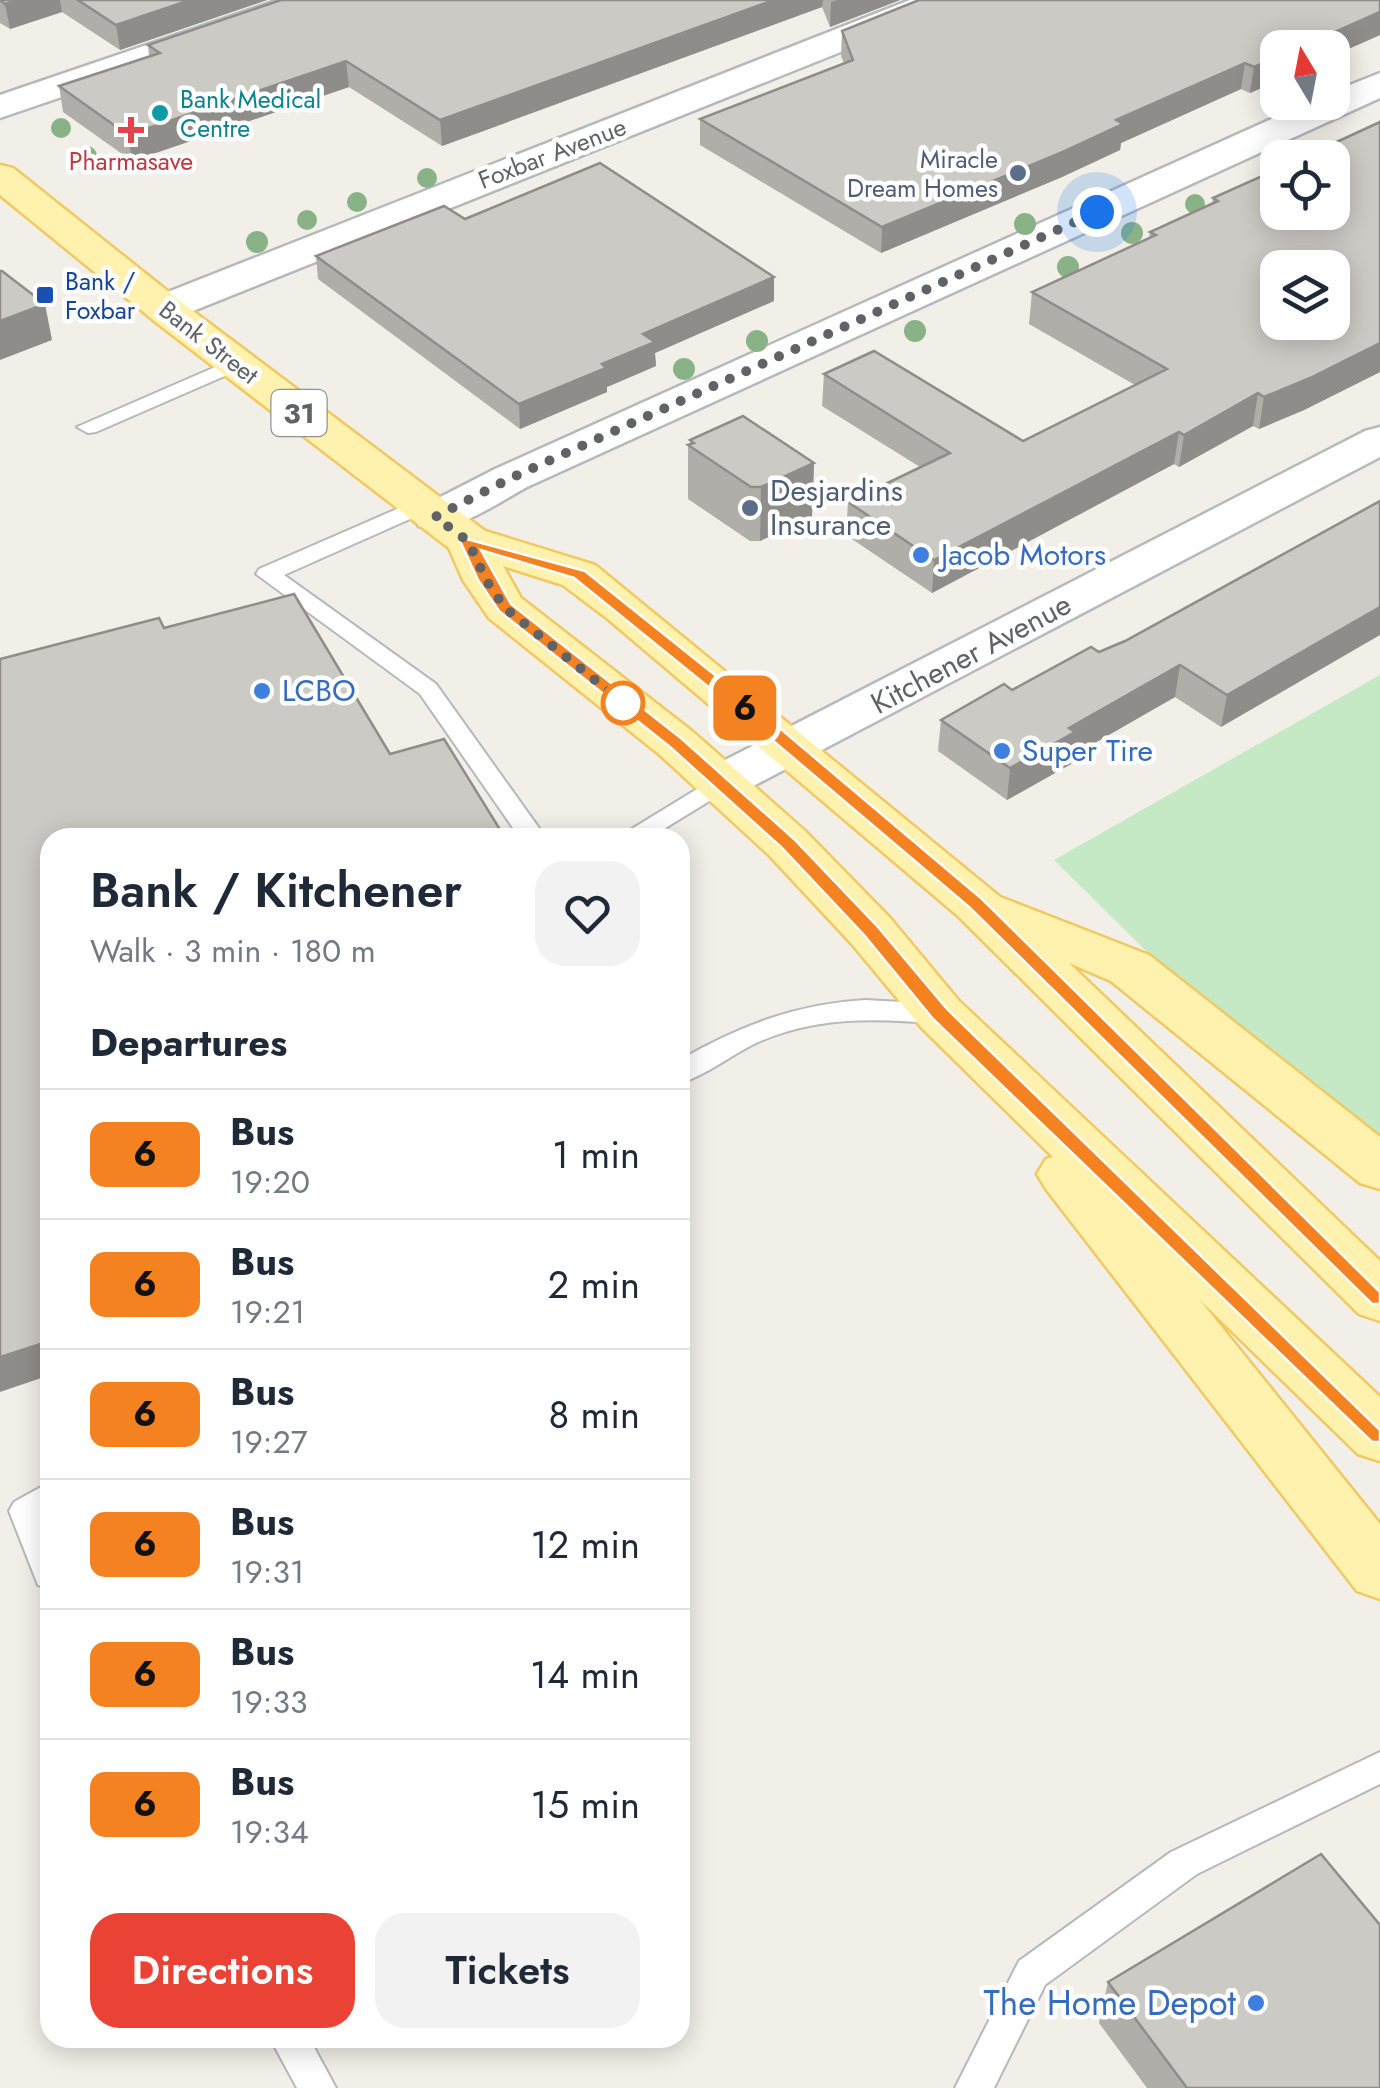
<!DOCTYPE html>
<html lang="en">
<head>
<meta charset="utf-8">
<style>
	body { margin:0; font-family:Jost,sans-serif; background:#f2f2f3; color:#1f2937; height:100vh; display:flex; flex-direction:column; font-size:38px; white-space:nowrap }
	* { box-sizing:border-box; margin:0 }
	p { font-size:32px; color:#747a83 }
	.icon { flex:none; width:55px; height:55px; fill:none; stroke:currentColor; stroke-width:2; stroke-linecap:round; stroke-linejoin:round }
	.map { position:relative; flex:1; overflow:hidden }
	.details { position:absolute; left:40px; top:828px; width:650px; height:1220px; display:flex; flex-direction:column; background:#fff; border-radius:30px; box-shadow:0 5px 25px #0003 }
	.details>* { flex:none }
	.badge { padding:0 20px; border-radius:15px; font-size:35px; line-height:65px }
	.needle { width:65px; rotate:350deg }
	.fabs { position:absolute; left:1260px; top:30px; display:grid; gap:20px }
	.fabs a { display:grid; place-items:center; width:90px; height:90px; border-radius:20px; background:#fff; box-shadow:0 5px 25px #0003; font-size:50px }
	.you { position:absolute; width:50px; height:50px; margin:-25px; border:8px solid #fff; border-radius:50%; background:#1a73e8; box-shadow:0 0 0 15px #1a73e833 }
	.map>.badge { position:absolute; translate:-50% -50%; box-shadow:0 0 0 5px #fff }
	h2 { padding:0 50px; font-size:38px; line-height:90px }
	.round { display:grid; place-items:center; flex:none; width:105px; height:105px; border-radius:30px; background:#f2f2f3 }
	.summary { display:flex; align-items:center; justify-content:space-between; height:170px; padding:0 50px }
	h1 { font-size:48px; font-weight:600; line-height:75px }
	.primary-button { display:flex; gap:20px; margin-top:auto; padding:20px 50px }
	.primary-button a { flex:1; height:115px; border-radius:30px; background:#ea4335; color:#fff; font-size:40px; font-weight:600; line-height:115px; text-align:center }
	.primary-button a+a { background:#f2f2f3; color:#1f2937 }
	ul { padding:0; list-style:none }
	li { display:flex; align-items:center; gap:30px; height:130px; padding:0 50px; border-top:2px solid #e0e1e3 }
	li div { flex:1 }
	li b { display:block; font-size:38px }
	li em { font-style:normal }
	li .badge { min-width:110px; font-weight:700; text-align:center }
	.map>svg:first-child { display:block }
</style>
</head>
<body>
<div class="map">
<svg width="1380" height="2088" viewBox="0 0 1380 2088">
	<rect width="100%" height="100%" fill="#f1efe8"/>
	<path fill="#c5e8c5" d="M1380 675V1181L1054 860Z"/>
	<g fill="none" stroke-linecap="round" stroke-linejoin="round">
		<g stroke="#b5b8bc" stroke-width="4">
			<path id="lane" d="M236 358 243 360 246 364 243 368 96 432 88 433 77 427Z
				M420 499 431 506 428 511 284 575 436 684 546 838H520L420 694 256 574 259 569Z
				M720 775 732 783 729 789 649 838H617Z
				M865 1000 940 1004 950 1007 954 1014 950 1021 940 1024C876 1018 816 1016 756 1043 731 1055 707 1075 680 1083V1060C739 1026 796 1004 865 1000Z
				M50 1482V1512L43 1516 50 1534V1589L38 1585 9 1511 14 1502Z
				M1380 1752V1784L1197 1874 1045 1985 994 2088H955L1019 1961 1171 1852Z
				M270 2038H309L336 2088H297Z"/>
		</g>
		<g stroke="#b5b8bc" stroke-width="5">
			<path id="street" d="M279 0H330L325 7 0 118V95Z
				M910 0H958L953 7 178 317 164 320 150 317 144 308 150 299Z
				M1380 73V98L527 487C495 504 455 535 419 526L413 517 419 508 495 469 1309 102H1332V92Z"/>
		</g>
		<g stroke="#b6babf" stroke-width="5">
			<path id="secondary" d="M1380 427V457L738 794 720 799 702 794 695 783 702 772 1365 431Z"/>
		</g>
		<g stroke="#f2c960" stroke-width="5">
			<path id="primary" d="M0 165 13 168 185 305 485 531 595 565 1000 897 1149 955 1380 1137V1189L1360 1183 1111 981 1069 963 1380 1261V1321L1359 1314 957 915 608 619 563 585 503 566 521 598 693 732 805 831 890 918 959 1001 1380 1397V1461L1358 1454 1199 1299 1380 1524V1599L1357 1591 1046 1189 1037 1174 1046 1159 1053 1157 921 1027 852 944 769 855 659 754 489 618 463 580 449 548 157 323 0 195Z"/>
		</g>
		<use href="#lane" fill="#fff" fill-rule="evenodd"/>
		<use href="#street" fill="#fff" fill-rule="evenodd"/>
		<use href="#secondary" fill="#fff" fill-rule="evenodd"/>
		<use href="#primary" fill="#fff2af" fill-rule="evenodd"/>
	</g>
	<g fill="#89b387">
		<circle cx="61" cy="128" r="10"/>
		<circle cx="87" cy="156" r="10"/>
		<circle cx="427" cy="178" r="10"/>
		<circle cx="357" cy="202" r="10"/>
		<circle cx="1195" cy="204" r="10"/>
		<circle cx="307" cy="220" r="10"/>
		<circle cx="1025" cy="224" r="11"/>
		<circle cx="1132" cy="233" r="11"/>
		<circle cx="257" cy="242" r="11"/>
		<circle cx="1068" cy="267" r="11"/>
		<circle cx="915" cy="331" r="11"/>
		<circle cx="757" cy="341" r="11"/>
		<circle cx="684" cy="369" r="11"/>
	</g>
	<path fill="#afaea9" d="M0 0H267L120 50 62 12 10 29 0 23Z
		M281 0H900L830 27 822 7 442 146 349 87 132 161 63 112 59 86 149 56 148 45Z
		M1380 0V35L1250 93 1241 89 1121 143 1120 150 1062 177 881 253 700 145V119L844 63 841 56 842 31Z
		M1380 122V372L1304 410 1259 429 1253 426 1179 467 1174 464 932 593 846 535 848 502 920 467 822 406 824 374 1023 441 1135 385 1029 324 1032 292 1149 238 1150 232 1212 204 1213 198Z
		M465 219 774 277V301L655 353 656 366 607 387V392L520 429 318 279 316 256Z
		M690 440 814 463 812 516 760 541H750L688 499V445L690 444Z
		M1380 501 1221 727 1175 697 1072 756 1071 764 1007 800 938 751 941 720 1125 641Z
		M1108 1982 1380 2088H1147L1099 2023Z"/>
	<path fill="#8f8d8a" d="M18 0H60L62 12 10 29 5 4Z
		M190 0H267L120 50 116 25Z
		M774 0H823L822 7 442 146 440 120Z
		M837 0H900L830 27 831 2Z
		M1380 12V35L1332 56V48H1299Z
		M1278 57V81L1250 93 1254 67Z
		M346 61 349 87 132 161 128 135Z
		M1245 63 1241 89 1121 143 1120 150 1062 177 881 253 882 227Z
		M774 277V301L655 353 656 366 607 387V392L520 429 519 404 602 364 643 334Z
		M45 304 52 340 0 360V321Z
		M1380 343V372L1304 410 1259 429 1264 397Z
		M1258 393 1253 426 1179 467 1184 435Z
		M1179 432 1174 464 932 593 934 560Z
		M814 463 812 516 760 541 761 487Z
		M1380 607V635L1221 727 1227 695Z
		M1180 665 1175 697 1072 756 1071 764 1007 800 1010 768 1069 728Z
		M50 1341V1375L0 1392V1357Z"/>
	<path fill="#cccac5" stroke="#8f8d8a" stroke-width="2.5" fill-rule="evenodd" d="M0 0H18L5 4Z
		M78 0H190L116 25Z
		M281 0H774L440 120 346 61 128 135 59 86 160 53 148 45Z
		M919 0H1380V12L1299 48H1278V57L1254 67 1245 63 1116 120 1123 124 1065 151 882 227 700 119 853 60 842 31Z
		M1380 122V343L1310 378 1264 397 1258 393 1184 435 1179 432 934 560 848 502 950 453 824 374 874 351 1023 441 1167 369 1032 292 1156 235 1150 232 1218 201 1213 198 1278 169V212H1332V158H1302ZM1278 268H1332V322H1278Z
		M600 163 774 277 643 334 655 342 602 364 606 368 519 404 316 256 444 206 465 219Z
		M0 271H2L45 304 0 321Z
		M743 416 814 463 761 487H751L688 445 694 443 690 440Z
		M1380 501V607L1227 695 1180 665 1069 728 1075 732 1010 768 941 720 1004 684 1012 690 1091 647 1099 652 1125 641Z
		M294 594 390 754 444 739 504 836 498 838H50V1341L0 1357V659L159 618 164 628Z
		M1321 1854 1380 1925V2088H1187L1108 1982Z"/>
	<path fill="#f58220" stroke="#fff" stroke-width="2.5" d="M463 538 585 571 750 703 982 899 1380 1292V1304H1372L969 907 738 711 574 578 481 550 511 604 682 739 794 839 878 927 947 1009 1380 1430V1442H1372L933 1019 864 935 781 847 670 747 499 611 478 580 460 541Z"/>
	<g fill="none" stroke-linecap="round" stroke-linejoin="round">
		<path stroke="#5f6368" stroke-width="10" stroke-dasharray="0 18" d="M623 703 630 708 505 608 486 580 468 541 435 517 511 478 1097 212"/>
	</g>
	<circle fill="#0f9aa8" stroke="#fff" stroke-width="4" cx="160" cy="113" r="10"/>
	<path fill="#e0444e" stroke="#fff" stroke-width="4" d="M126 115h10v10h10v10h-10v10h-10v-10h-10v-10h10z"/>
	<g fill="#5c6f8a" stroke="#fff" stroke-width="4">
		<circle cx="1018" cy="173" r="10"/>
		<circle cx="750" cy="508" r="10"/>
	</g>
	<rect fill="#1a4fb4" stroke="#fff" stroke-width="4" x="35" y="285" width="20" height="20" rx="5"/>
	<g fill="#3f7fe0" stroke="#fff" stroke-width="4">
		<circle cx="921" cy="555" r="10"/>
		<circle cx="262" cy="691" r="10"/>
		<circle cx="1002" cy="751" r="10"/>
		<circle cx="1256" cy="2003" r="10"/>
	</g>
	<circle fill="#fff" stroke="#f58220" stroke-width="5" cx="623" cy="703" r="20"/>
	<g text-anchor="middle" stroke-width="9" stroke-linejoin="round" paint-order="stroke">
		<g font-size="25" fill="#0d838f" stroke="#fff" text-anchor="start">
			<text x="180" y="108">Bank Medical<tspan x="180" dy="29">Centre</tspan></text>
		</g>
		<g font-size="25" fill="#5f6368" stroke="#fff">
			<text transform="translate(552 153) rotate(-21)" y="9">Foxbar Avenue</text>
			<text transform="translate(209 342) rotate(38)" y="9">Bank Street</text>
		</g>
		<g font-size="25" fill="#4e5e75" stroke="#fff" text-anchor="end">
			<text x="998" y="168">Miracle<tspan x="998" dy="29">Dream Homes</tspan></text>
		</g>
		<g font-size="25" fill="#be3a42" stroke="#fff">
			<text x="131" y="170">Pharmasave</text>
		</g>
		<g font-size="25" fill="#164399" stroke="#fff" text-anchor="start">
			<text x="65" y="290">Bank /<tspan x="65" dy="29">Foxbar</tspan></text>
		</g>
		<rect fill="#fff" stroke="#8f9295" stroke-width="2.5" x="271.5" y="390" width="55" height="46" rx="8"/>
		<g font-size="28" font-weight="bold" fill="#5f6368">
			<text x="299" y="423">31</text>
		</g>
		<g font-size="30" fill="#4e5e75" stroke="#fff" text-anchor="start">
			<text x="770" y="501">Desjardins<tspan x="770" dy="34">Insurance</tspan></text>
		</g>
		<g font-size="30" fill="#366cbe" stroke="#fff" text-anchor="start">
			<text x="941" y="565">Jacob Motors</text>
			<text x="282" y="701">LCBO</text>
			<text x="1022" y="761">Super Tire</text>
		</g>
		<g font-size="30" fill="#5f6368" stroke="#fff">
			<text transform="translate(971 654) rotate(-28)" y="10">Kitchener Avenue</text>
		</g>
		<g font-size="35" fill="#366cbe" stroke="#fff" text-anchor="end">
			<text x="1236" y="2015">The Home Depot</text>
		</g>
	</g>
</svg>
<div class="fabs">
<a><svg class="needle" viewBox="-14 -14 28 28"><path d="M0-13l5 13h-10z" fill="#e53935"/><path d="M0 13l5-13h-10z" fill="#747a83"/></svg></a>
<a><svg class="icon" aria-label="locate" viewBox="0 0 24 24"><circle cx="12" cy="12" r="6"/><path d="M12 2v4M12 18v4M2 12h4M18 12h4"/></svg></a>
<a><svg class="icon" aria-label="layers" viewBox="0 0 24 24"><path d="M12 4l9 5-9 5-9-5zM3 14l9 5 9-5"/></svg></a>
</div>
<div class="you" style="left:1097px;top:212px"></div>
<b class="badge" style="left:745px;top:708px;background:#f58220;color:#111">6</b>
<section class="details">
<div class="summary"><div><h1>Bank / Kitchener</h1><p>Walk · 3 min · 180 m</p></div><a class="round"><svg class="icon" aria-label="heart" viewBox="0 0 24 24"><path d="M12 20l-8-8c-3-5 5-10 8-4 3-6 11-1 8 4z"/></svg></a></div>
<h2>Departures</h2>
<ul>
<li><span class="badge" style="background:#f58220;color:#111">6</span><div><b>Bus</b><p>19:20</p></div><em>1 min</em></li>
<li><span class="badge" style="background:#f58220;color:#111">6</span><div><b>Bus</b><p>19:21</p></div><em>2 min</em></li>
<li><span class="badge" style="background:#f58220;color:#111">6</span><div><b>Bus</b><p>19:27</p></div><em>8 min</em></li>
<li><span class="badge" style="background:#f58220;color:#111">6</span><div><b>Bus</b><p>19:31</p></div><em>12 min</em></li>
<li><span class="badge" style="background:#f58220;color:#111">6</span><div><b>Bus</b><p>19:33</p></div><em>14 min</em></li>
<li><span class="badge" style="background:#f58220;color:#111">6</span><div><b>Bus</b><p>19:34</p></div><em>15 min</em></li>
</ul>
<div class="primary-button"><a>Directions</a><a>Tickets</a></div>
</section>
</div>
</body>
</html>
